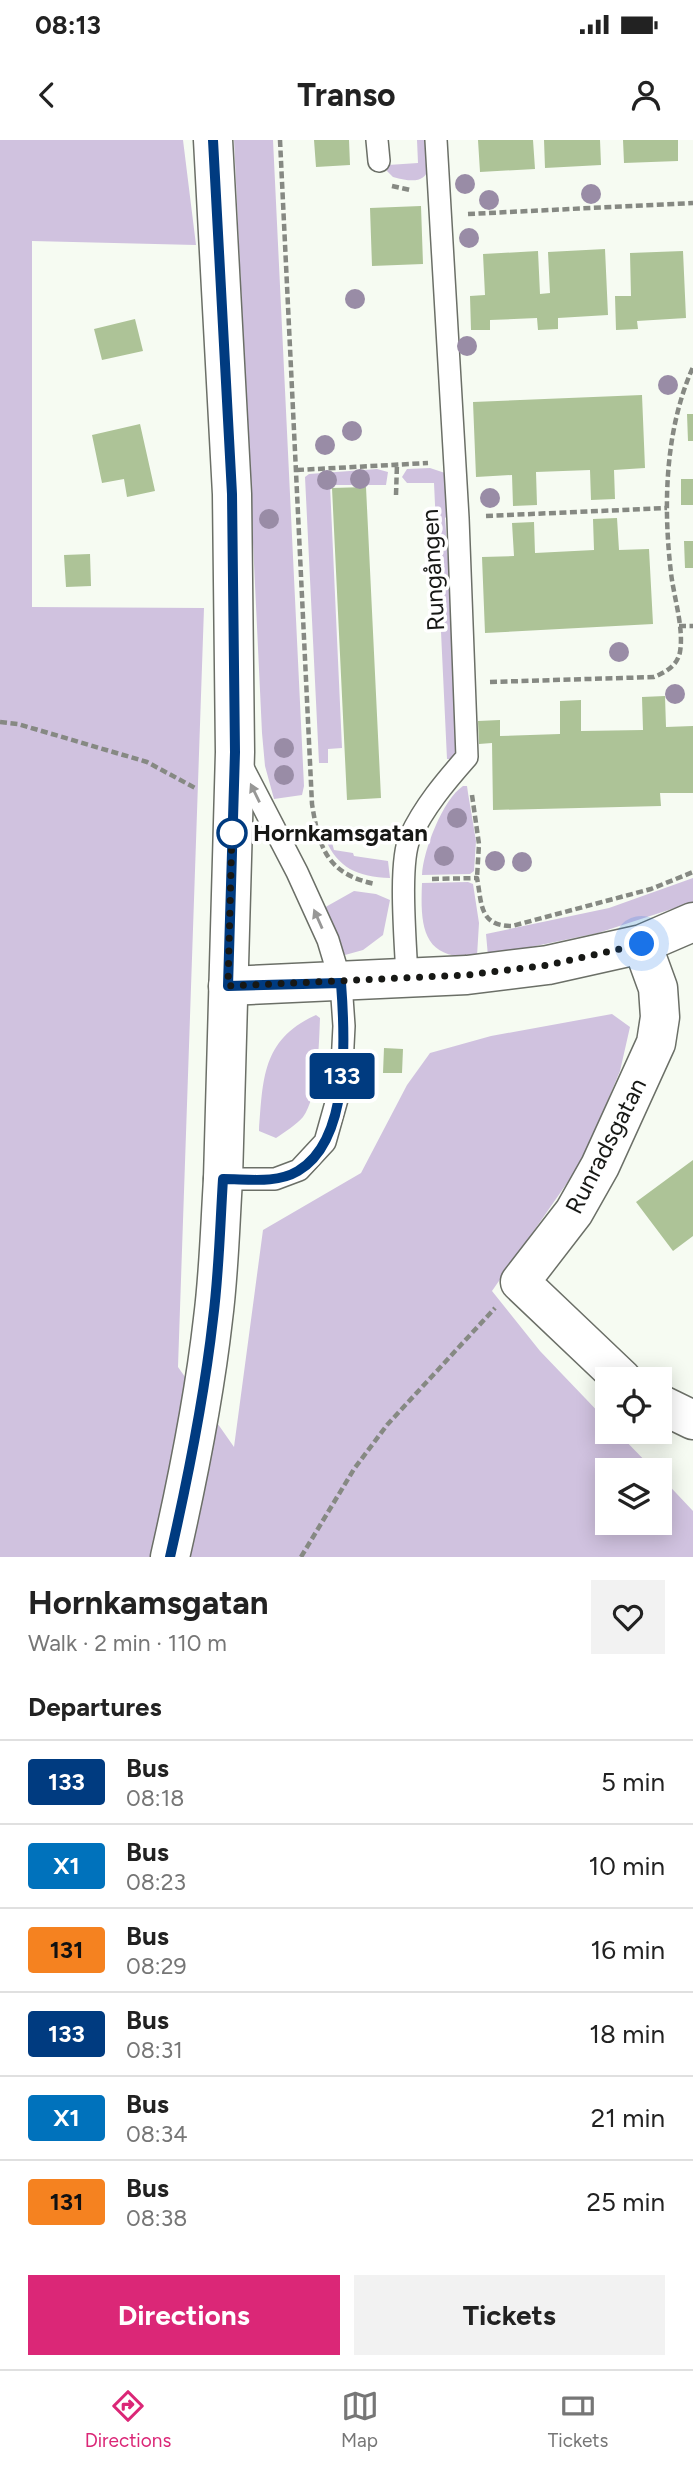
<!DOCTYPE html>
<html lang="en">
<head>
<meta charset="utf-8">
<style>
	body { margin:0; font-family:Figtree,sans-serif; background:#f2f2f2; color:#222; height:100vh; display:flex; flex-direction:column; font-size:26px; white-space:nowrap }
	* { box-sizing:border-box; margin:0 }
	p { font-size:23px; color:#767676 }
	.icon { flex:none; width:38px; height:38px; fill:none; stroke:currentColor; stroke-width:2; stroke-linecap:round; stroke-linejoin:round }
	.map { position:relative; height:1417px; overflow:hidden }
	.side { display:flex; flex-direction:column; background:#fff; flex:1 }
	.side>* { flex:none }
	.badge { padding:0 14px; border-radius:5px; font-size:24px; line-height:46px }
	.controls { position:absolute; left:595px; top:1227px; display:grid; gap:14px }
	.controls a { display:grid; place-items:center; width:77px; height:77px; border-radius:0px; background:#fff; box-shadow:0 4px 18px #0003; font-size:35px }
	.you { position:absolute; width:35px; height:35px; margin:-18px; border:5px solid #fff; border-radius:50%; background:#1a73e8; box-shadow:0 0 0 10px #1a73e833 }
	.map>.badge { position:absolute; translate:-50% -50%; box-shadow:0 0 0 4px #fff }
	h2 { padding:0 28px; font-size:26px; line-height:63px }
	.round { display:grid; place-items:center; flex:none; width:74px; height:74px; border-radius:0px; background:#f2f2f2 }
	.headline { display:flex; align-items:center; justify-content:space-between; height:119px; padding:0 28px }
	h1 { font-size:33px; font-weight:700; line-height:52px }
	.action { display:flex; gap:14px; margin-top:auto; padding:14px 28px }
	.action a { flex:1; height:80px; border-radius:0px; background:#db2777; color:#fff; font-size:28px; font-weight:700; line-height:80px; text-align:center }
	.action a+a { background:#f2f2f2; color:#222 }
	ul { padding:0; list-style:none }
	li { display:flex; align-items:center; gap:21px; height:84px; padding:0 28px; border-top:2px solid #e0e0e0 }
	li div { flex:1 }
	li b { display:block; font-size:26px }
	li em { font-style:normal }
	li .badge { min-width:77px; font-weight:700; text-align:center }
	.status { display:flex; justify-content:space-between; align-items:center; height:49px; padding:0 35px; background:#fff; direction:ltr }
	.status svg { height:19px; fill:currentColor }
	header { display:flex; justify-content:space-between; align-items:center; height:91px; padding:0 28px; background:#fff; font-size:32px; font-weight:700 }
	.dock { display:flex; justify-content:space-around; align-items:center; height:98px; border-top:2px solid #e0e0e0; background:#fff; font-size:19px; color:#767676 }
	.dock a { display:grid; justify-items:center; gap:4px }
	.dock .selected { color:#db2777 }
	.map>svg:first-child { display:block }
</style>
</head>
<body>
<div class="status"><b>08:13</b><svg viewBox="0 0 49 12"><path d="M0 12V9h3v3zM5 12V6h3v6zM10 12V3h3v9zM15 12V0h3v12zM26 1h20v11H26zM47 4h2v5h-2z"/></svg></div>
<header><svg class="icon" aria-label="back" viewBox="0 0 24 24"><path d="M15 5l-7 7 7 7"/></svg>Transo<svg class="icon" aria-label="person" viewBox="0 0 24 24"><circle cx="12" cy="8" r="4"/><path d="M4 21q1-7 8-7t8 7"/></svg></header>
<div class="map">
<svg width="693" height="1417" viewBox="0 0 693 1417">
	<rect width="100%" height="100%" fill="#f6fbf2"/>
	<path fill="#d0c2df" d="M0 0H183L196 105 32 101V467L204 468 178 1227 234 1307 263 1090 361 1033 407 945 430 913 491 896 612 874 630 887 620 931 583 1020 492 1151 540 1211 607 1281V1292H617L654 1330H607V1382H660V1336L693 1371V1417H0Z
		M234 0H273L304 646 302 655 274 659 265 626 262 593Z
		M417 0H433C430 31 431 48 393 37L387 31 388 25 418 23Z
		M430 328 445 333 448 375 445 378 456 531 459 614 453 619H447L434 343H407L402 337 407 329Z
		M377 329 388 332 386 345H330L342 608 328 609V623H319L305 337 309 334Z
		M463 646H467L468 653 476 701 474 731 470 734 422 735C423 711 443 659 463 646Z
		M325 698 331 699 334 710 353 713 354 716 388 721 390 738C358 737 337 728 325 698Z
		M693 738V762L598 793 488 816 486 794 609 768Z
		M468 742 473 744 479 783 477 816C423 821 420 788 422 743Z
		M354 751 376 754 390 760 383 795 363 810 345 815 322 769Z
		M316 875 320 878C319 904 318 957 303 977 296 985 285 992 276 998L259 991C263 939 262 899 316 875Z"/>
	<path fill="#adc397" d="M314 0H349L350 25 316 27Z
		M478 0H533L535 29 480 32Z
		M544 0H600L601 25 545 28Z
		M623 0H678V21L624 23Z
		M421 66 423 124 372 126 370 68Z
		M605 109 608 175 558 178V189L538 190 537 178 490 180V190H471L470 156 485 155 483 114 538 111 540 154 550 153 548 112Z
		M683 111 686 178 637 181 638 189 616 190 615 156H631L630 113Z
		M135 179 143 211 102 220 94 189Z
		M642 255 645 328 614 330 615 359 591 360 590 330 536 332 537 365 513 366 512 335 476 337 473 262Z
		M687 274H693V301H688Z
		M140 284 155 351 127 357 124 339 102 343 92 295Z
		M681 339H693V365H681Z
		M366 347 381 658 347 660 332 348Z
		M617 378 619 410 649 409 653 484 485 493 482 417 514 416 512 383 534 382 535 413 594 410 593 379Z
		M684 401H693V428H685Z
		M90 414 91 446 66 447 64 415Z
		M665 556 666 587 693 586V653H660L661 666 493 670 492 603 479 604 478 581 500 580V596L560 594V561L581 560V591L643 590 642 557Z
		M384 908 403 909 402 933H383Z
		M693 1020V1096L673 1111 636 1062Z"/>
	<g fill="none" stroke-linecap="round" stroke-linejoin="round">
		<g stroke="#6b6f67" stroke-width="24">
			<path id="service" d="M377 0 379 21
				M407 838C406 807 398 723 410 697 424 667 445 642 467 617L458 378 436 0
				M223 1039H275L299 1030 325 1002 341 945 344 886 341 843 328 800 297 732 241 624"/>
		</g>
		<g stroke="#6b6f67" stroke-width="41">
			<path id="minor" d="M228 846 467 835 548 825 642 804 693 782
				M622 1239 520 1142 574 1072 600 1026 656 903 660 877 658 848 642 804
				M660 1264 693 1280
				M170 1417C188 1338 204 1259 213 1179 219 1133 220 1086 223 1039"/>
		</g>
		<g stroke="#6b6f67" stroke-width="41">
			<path id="tertiary" d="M213 0 232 354 235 612 223 1039"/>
		</g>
		<path stroke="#868983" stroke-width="4.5" stroke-dasharray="7 3.5" stroke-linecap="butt" d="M280 0 312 664C319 708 327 734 375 744
			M392 46 410 50
			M468 74 693 63
			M297 330 428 323
			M396 355 397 324
			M486 376 667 368
			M679 486H693
			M490 542 654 537C666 532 677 526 680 512 684 488 674 458 671 433 663 365 665 290 693 227
			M0 582 18 584 147 622 197 649
			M472 655 479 704 477 738
			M432 739 477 738C482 764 479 786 512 786L651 749 693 732
			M301 1417 354 1329 387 1285 495 1168"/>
		<use href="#service" stroke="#fff" stroke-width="21"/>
		<use href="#minor" stroke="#fff" stroke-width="38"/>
		<use href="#tertiary" stroke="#fff" stroke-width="38"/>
	</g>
	<g fill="#998ca6">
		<circle cx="465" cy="44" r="10"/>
		<circle cx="591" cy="54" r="10"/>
		<circle cx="489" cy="60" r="10"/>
		<circle cx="469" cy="98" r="10"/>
		<circle cx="355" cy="159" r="10"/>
		<circle cx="467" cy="206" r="10"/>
		<circle cx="668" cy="245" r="10"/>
		<circle cx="352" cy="291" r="10"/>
		<circle cx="325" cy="305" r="10"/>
		<circle cx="360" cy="339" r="10"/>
		<circle cx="327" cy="340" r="10"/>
		<circle cx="490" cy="358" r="10"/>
		<circle cx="269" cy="379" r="10"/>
		<circle cx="619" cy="512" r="10"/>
		<circle cx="675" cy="554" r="10"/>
		<circle cx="284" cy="608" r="10"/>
		<circle cx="284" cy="635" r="10"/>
		<circle cx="457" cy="678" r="10"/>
		<circle cx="444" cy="716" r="10"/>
		<circle cx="495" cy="721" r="10"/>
		<circle cx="522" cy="722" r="10"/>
	</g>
	<defs><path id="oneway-solid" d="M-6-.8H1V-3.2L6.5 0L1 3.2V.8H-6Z" transform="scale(1.75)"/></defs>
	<g fill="#979796">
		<use href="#oneway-solid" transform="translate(255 653) rotate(-116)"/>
		<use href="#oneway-solid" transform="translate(318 779) rotate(-114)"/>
	</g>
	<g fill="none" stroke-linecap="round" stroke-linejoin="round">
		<g stroke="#fff" stroke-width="16">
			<path id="line" d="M170 1417C188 1338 204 1259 213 1179 219 1133 220 1086 223 1039 248 1039 276 1044 298 1031 351 1000 345 895 341 843L228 846 235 612 232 354 213 0"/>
		</g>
		<use href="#line" stroke="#003b80" stroke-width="10"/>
		<path stroke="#171815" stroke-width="7" stroke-dasharray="0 12.6" d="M232 693V689L228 846 467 835 548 825 642 804"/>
	</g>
	<circle fill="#fff" stroke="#003b80" stroke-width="3.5" cx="232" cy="693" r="14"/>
	<g text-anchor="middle" stroke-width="7" stroke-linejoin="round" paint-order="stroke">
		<g font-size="24" fill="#171815" stroke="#fff">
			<text transform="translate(433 430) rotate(-93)" y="8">Rungången</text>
			<text transform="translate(606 1006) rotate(-63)" y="8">Runradsgatan</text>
		</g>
		<g font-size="24" font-weight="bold" fill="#171815" stroke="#fff" text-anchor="start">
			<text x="253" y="701">Hornkamsgatan</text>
		</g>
	</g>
</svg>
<div class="controls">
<a><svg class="icon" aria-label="locate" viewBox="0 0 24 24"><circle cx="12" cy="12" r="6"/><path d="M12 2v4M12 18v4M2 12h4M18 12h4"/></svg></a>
<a><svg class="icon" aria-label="layers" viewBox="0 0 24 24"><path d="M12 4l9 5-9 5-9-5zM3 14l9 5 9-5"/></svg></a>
</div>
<div class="you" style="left:642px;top:804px"></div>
<b class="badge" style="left:342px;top:936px;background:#003b80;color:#fff">133</b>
</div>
<section class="side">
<div class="headline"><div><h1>Hornkamsgatan</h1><p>Walk · 2 min · 110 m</p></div><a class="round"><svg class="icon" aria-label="heart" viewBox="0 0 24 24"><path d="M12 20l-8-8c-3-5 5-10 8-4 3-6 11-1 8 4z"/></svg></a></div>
<h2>Departures</h2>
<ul>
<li><span class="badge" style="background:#003b80;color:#fff">133</span><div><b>Bus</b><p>08:18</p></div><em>5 min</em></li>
<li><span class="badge" style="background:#0072bc;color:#fff">X1</span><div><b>Bus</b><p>08:23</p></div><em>10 min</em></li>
<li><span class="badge" style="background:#f58220;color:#111">131</span><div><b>Bus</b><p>08:29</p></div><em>16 min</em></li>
<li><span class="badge" style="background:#003b80;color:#fff">133</span><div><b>Bus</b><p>08:31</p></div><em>18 min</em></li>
<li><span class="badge" style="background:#0072bc;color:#fff">X1</span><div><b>Bus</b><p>08:34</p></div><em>21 min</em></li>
<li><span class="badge" style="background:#f58220;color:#111">131</span><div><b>Bus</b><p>08:38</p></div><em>25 min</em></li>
</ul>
<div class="action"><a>Directions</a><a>Tickets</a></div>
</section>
<nav class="dock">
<a class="selected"><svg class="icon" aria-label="directions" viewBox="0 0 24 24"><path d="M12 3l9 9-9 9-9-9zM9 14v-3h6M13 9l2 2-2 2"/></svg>Directions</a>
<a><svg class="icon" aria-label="map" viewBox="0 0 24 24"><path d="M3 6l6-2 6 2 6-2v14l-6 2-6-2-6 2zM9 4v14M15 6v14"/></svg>Map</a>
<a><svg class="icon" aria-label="tickets" viewBox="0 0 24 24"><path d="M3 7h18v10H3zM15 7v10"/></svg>Tickets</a>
</nav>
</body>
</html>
